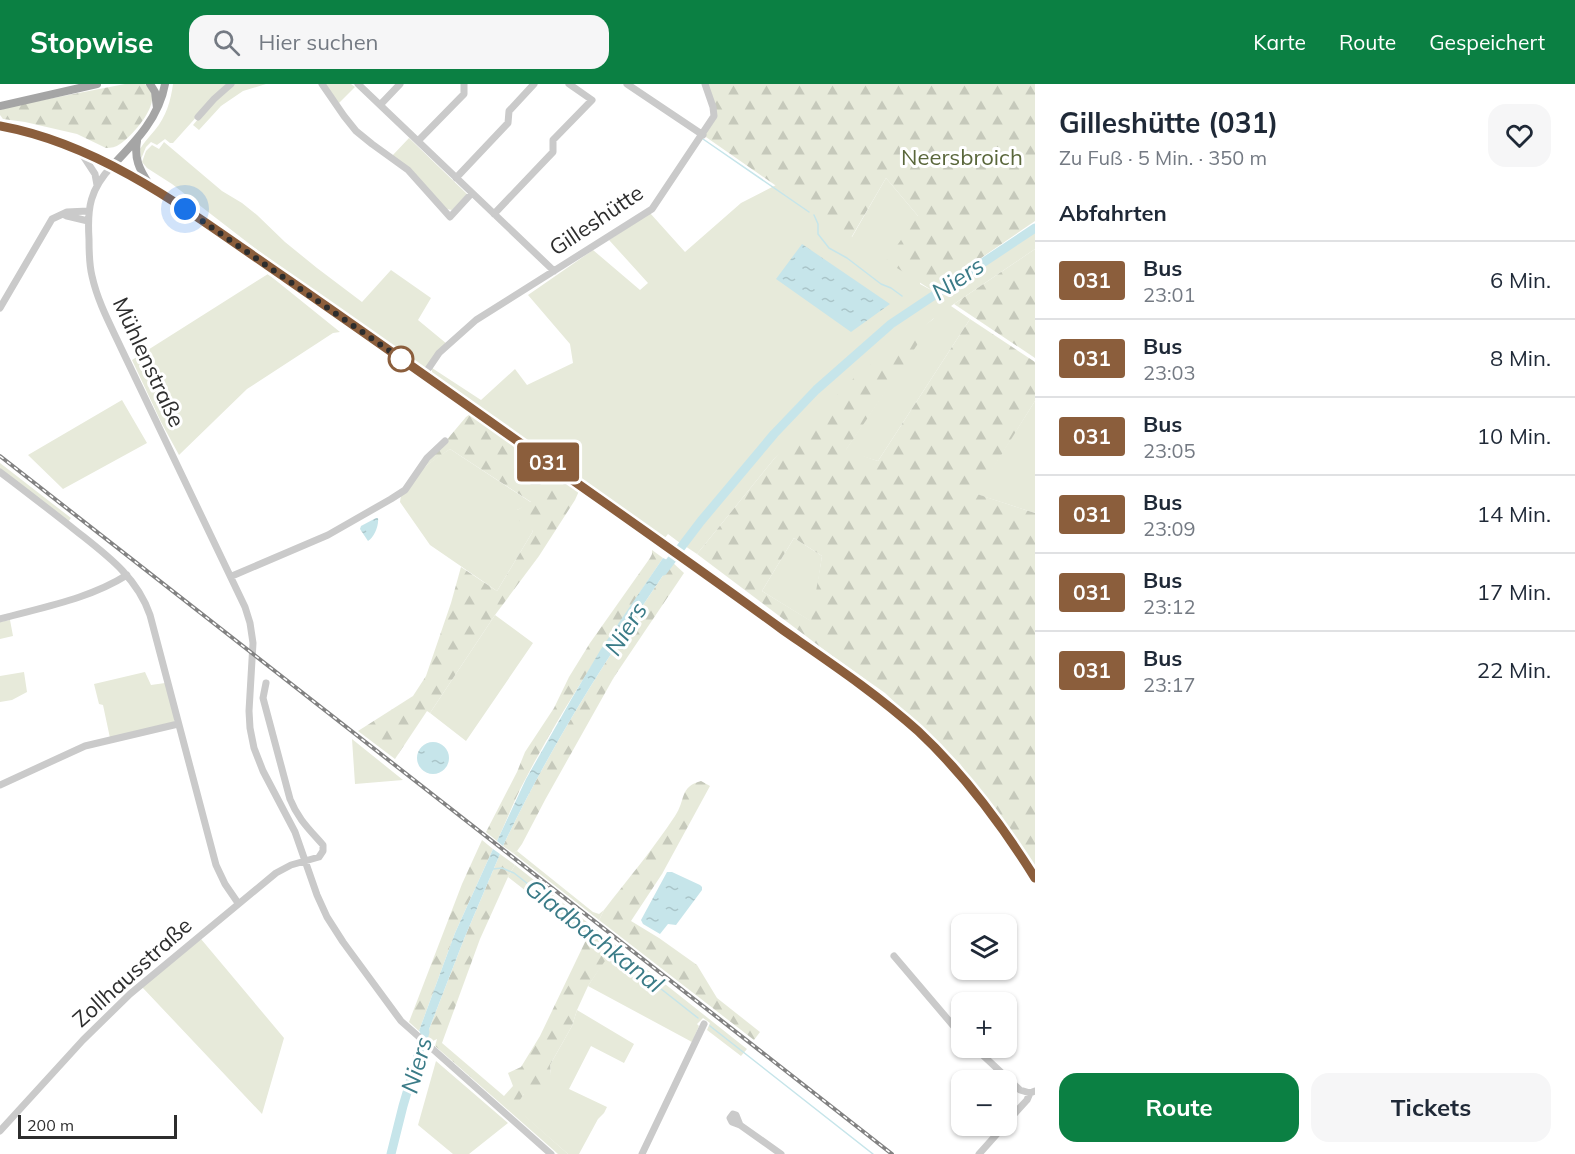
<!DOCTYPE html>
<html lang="de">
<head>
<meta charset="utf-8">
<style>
	body { margin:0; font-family:Mulish,sans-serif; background:#f6f6f7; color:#1f2937; height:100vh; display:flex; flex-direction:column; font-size:22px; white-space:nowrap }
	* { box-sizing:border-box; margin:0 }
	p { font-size:20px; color:#747a83 }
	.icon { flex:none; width:33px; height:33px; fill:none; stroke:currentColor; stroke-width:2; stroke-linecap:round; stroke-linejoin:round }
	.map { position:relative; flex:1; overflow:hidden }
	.details { display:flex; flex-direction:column; background:#fff; width:540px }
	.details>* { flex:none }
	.badge { padding:0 12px; border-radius:4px; font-size:21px; line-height:39px }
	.controls { position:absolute; left:951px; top:830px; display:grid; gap:12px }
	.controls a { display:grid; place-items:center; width:66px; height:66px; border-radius:12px; background:#fff; box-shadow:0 2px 4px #0004; font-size:30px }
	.scale { position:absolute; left:18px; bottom:15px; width:159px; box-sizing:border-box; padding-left:6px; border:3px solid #2d2d2d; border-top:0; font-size:16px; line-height:21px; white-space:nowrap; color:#2d2d2d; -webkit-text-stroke:4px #fff; paint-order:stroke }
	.you { position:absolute; width:30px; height:30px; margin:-15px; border:4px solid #fff; border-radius:50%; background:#1a73e8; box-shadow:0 0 0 9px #1a73e833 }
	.map>.badge { position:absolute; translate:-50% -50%; box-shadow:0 0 0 3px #fff }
	h2 { padding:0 24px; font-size:22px; line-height:54px }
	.round { display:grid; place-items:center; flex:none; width:63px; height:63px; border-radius:18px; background:#f6f6f7 }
	.head { display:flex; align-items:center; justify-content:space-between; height:102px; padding:0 24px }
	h1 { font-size:28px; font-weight:700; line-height:45px }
	.primary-button { display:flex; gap:12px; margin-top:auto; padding:12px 24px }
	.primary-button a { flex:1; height:69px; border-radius:18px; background:#0b8043; color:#fff; font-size:24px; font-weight:700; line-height:69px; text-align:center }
	.primary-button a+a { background:#f6f6f7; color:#1f2937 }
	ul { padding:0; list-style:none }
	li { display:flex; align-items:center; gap:18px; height:78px; padding:0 24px; border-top:2px solid #e0e1e3 }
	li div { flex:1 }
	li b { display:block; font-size:22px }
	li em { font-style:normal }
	li .badge { min-width:66px; font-weight:700; text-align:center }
	header { display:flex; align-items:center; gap:36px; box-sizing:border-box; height:84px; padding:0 30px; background:#0b8043; color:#fff }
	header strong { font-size:28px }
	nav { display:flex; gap:33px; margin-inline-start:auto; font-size:21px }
	.search { width:420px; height:54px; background:#f6f6f7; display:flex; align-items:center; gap:15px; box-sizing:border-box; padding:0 21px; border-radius:18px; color:#747a83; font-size:22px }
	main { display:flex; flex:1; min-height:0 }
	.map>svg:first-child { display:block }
</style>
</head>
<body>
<header>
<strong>Stopwise</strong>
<div class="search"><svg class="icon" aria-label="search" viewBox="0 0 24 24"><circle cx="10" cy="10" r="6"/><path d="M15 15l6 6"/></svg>Hier suchen</div>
<nav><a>Karte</a><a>Route</a><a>Gespeichert</a></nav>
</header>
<main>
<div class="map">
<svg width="1035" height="1070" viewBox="0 0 1035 1070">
	<defs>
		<pattern id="forest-firs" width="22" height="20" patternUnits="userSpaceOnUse" patternTransform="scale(1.5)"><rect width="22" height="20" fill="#e7eada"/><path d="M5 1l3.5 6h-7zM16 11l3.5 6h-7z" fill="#c6c9bb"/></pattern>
		<pattern id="water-ripples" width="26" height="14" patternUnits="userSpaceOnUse" patternTransform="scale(1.5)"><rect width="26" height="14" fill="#c6e5ea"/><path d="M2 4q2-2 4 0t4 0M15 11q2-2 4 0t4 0" fill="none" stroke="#aac5c9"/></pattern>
	</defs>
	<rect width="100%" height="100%" fill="#fff"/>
	<path fill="#e7eada" d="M173 0H226L173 59H170L165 55 157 61 151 58 146 63 141 75 140 65C144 58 150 52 155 46 166 33 171 16 173 0Z
		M233 0H266L243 7 221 22 199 46 193 41 208 23Z
		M325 0H351L355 3 339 19Z
		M409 54 467 110 452 126 446 125 392 72Z
		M164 58 222 107 242 119 257 131 285 158 317 184 362 218 391 186 431 214 418 236 447 260 426 285 419 283 386 257 261 169 172 100 147 84 142 78 146 67 152 61 159 65Z
		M886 94 918 132 920 200 933 207 887 240 841 279 798 319 759 362 680 459 668 450 664 455 432 294V284L481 316 515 285 527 301 573 279 570 260 528 211 593 166 640 206 648 199 609 156 650 129 685 168 741 119 776 101 852 153Z
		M1035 146V165L951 222 970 235 878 377 845 367 934 234 774 375 697 470 685 462C736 399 786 336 846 282 904 230 971 190 1035 146Z
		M268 190 340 248 333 249 247 305 179 371 161 338 132 276Z
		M122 316 147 359 63 405 28 371Z
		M1035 317V429L976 410Z
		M450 365 532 419 517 426 533 447 497 507 430 461 400 418C402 396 432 377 450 365Z
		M794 454 822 472 812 538 762 507Z
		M495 531 533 559 466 657 430 629Z
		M10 536 13 552 0 555V538Z
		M24 588 27 608 12 616 0 618V592Z
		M145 588 151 601 165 599 175 634 173 640 110 654 103 621 99 620 94 600Z
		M352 655 403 696 355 700Z
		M517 767 593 828 599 830 604 826 599 836 513 769Z
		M515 781 747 965 741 972 707 946 710 939 703 934 697 940 699 942 692 958 588 902 608 871 508 793Z
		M201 855 284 954 262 1030 142 903Z
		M577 926 634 960 624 979 591 962 569 1005 607 1023 604 1029 598 1035 579 1070H568L514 1023 524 1010 551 990 550 981 572 942Z
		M436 977 508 1039 469 1070H453L418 1041Z"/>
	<path fill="url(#forest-firs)" fill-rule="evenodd" d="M125 0H145C148 3 151 7 152 12 154 27 132 52 120 60 116 63 111 64 106 64L77 50 25 38 3 35 0 31V26L17 21Z
		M705 0H1035V137L933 207 886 177 918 132 886 94 851 154 703 51 714 32Z
		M1035 165V274L954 220Z
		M936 233 846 366 878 377 970 235 1035 278V317L977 410 1035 429V788L960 680 885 609 831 571 697 470 774 375 858 290ZM794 454 822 472 811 537 762 507Z
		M470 330 579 407 575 416 539 472 495 531 430 629 427 627 395 675 358 647 413 612 426 592 451 519 461 483 497 507 533 447 513 432 517 426 531 418 450 365 423 384 466 333Z
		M0 379 71 434 68 438 0 385Z
		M652 466 663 474C615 546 566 617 526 694 515 714 507 736 497 757L486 748 517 688 525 668 554 624 569 593 590 559 650 474 652 470Z
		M672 478 684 489 614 593 545 716 522 760 517 767 513 769 503 762C550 662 610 569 672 478Z
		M701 697 710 702 662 790 631 837 659 854 697 881 717 914 760 948 754 956 599 836 604 826C628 795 654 764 675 732 686 716 679 703 701 697Z
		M482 756 493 765 455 849 419 947 409 938 462 800Z
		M500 770 515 781 508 793 480 855 442 959 504 1012 513 1002 508 989 521 983 540 952 587 854 609 871 588 902 577 926 572 942 550 981 551 990 546 1006 539 1014 524 1010 515 1023 568 1070H558L435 962 437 955 433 957 426 953 464 855Z"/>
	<path fill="url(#water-ripples)" d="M802 160 890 220 851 248 776 195Z
		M376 434H378C379 442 374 453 368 457L360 445 361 442Z
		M663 474 672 478C610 569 550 662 503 762L497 757 526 695 572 614 601 565Z
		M417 674a16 16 0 1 1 32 0a16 16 0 1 1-32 0Z
		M493 765 500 770 464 855 426 953 419 947 455 849Z
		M667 788H672L700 801 702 803V806L676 841 668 840 660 850 643 840 641 836Z"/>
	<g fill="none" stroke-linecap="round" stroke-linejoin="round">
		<path stroke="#c6e5ea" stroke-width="1.5" d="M703 55 809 128
			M814 131 818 140V150L829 164 847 174 881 200 891 204 902 212
			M910 224 911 225
			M493 785 502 784 514 789 698 934
			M710 942 873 1070"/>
		<path stroke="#c6e5ea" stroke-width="9" d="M663 487 701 437 774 350 816 306 891 240 1035 144
			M391 1070 403 1022 425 948"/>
		<path stroke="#cacaca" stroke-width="7" d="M322 0 344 32 356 47 372 60 408 86 450 133 472 109
			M358 0 554 187
			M627 0 703 51
			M380 21 400 0
			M198 33 214 15 231 0
			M418 57 464 10V0
			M80 67 95 90 97 101
			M112 82C90 105 87 124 89 155 89 167 89 180 92 192 98 219 111 242 122 266L245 523 250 539 253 559 249 627 250 644 254 664 263 687 295 748 317 811 327 833 343 858 401 937 551 1070
			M456 94 508 39 509 27 534 0
			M63 130 67 132 88 137
			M494 130 553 68V56L592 16 569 0
			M0 224 52 135 67 128 88 127
			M424 291 439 269 476 236 652 125 714 32 713 23 705 0
			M0 388C24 406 47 424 70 442 102 468 136 490 150 531L216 781 225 800 238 819
			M232 492 328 451 391 415 405 406 427 374 445 357
			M0 535C43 523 89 515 127 491
			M0 701 85 662 178 640
			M894 872 962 952
			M974 963 1020 1006 1030 1009 1035 1007
			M1006 1039 1027 1016 1030 1009
			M740 1041 736 1031 733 1030 730 1034 732 1038 740 1041 781 1070
			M0 1047 83 956 130 910 276 789 291 781 319 773 323 767V761C309 745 298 735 290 715L263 614 266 599
			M642 1070 704 940
			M979 1070 1005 1041"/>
		<path stroke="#a5a5a5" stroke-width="8" d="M150 0 155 8 157 24
			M0 22 97 0
			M0 42C113 63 208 140 300 205 391 268 481 331 571 395 642 445 713 495 783 546 829 578 877 610 918 648 964 690 1002 741 1035 794
			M137 57C134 74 139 85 149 100
			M112 82C135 58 159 34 165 0"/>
		<g stroke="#828282" stroke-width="4">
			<path id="rail" d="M0 372 892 1070"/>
		</g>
		<use href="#rail" stroke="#fff" stroke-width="1.5" stroke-dasharray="4.5" stroke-linecap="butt"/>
	</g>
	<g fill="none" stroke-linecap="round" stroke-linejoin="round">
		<g stroke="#fff" stroke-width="14">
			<path id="line" d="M0 42C109 62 200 136 290 197 384 262 478 329 571 395 642 445 713 495 783 546 829 578 877 610 918 647 964 690 1002 741 1035 794"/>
		</g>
		<use href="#line" stroke="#8b5e3c" stroke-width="9"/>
		<path stroke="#2d2d2d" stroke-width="6" stroke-dasharray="0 10.8" d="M185 125 407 279 401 275"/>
	</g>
	<circle fill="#fff" stroke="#8b5e3c" stroke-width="3" cx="401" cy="275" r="12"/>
	<g text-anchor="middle" stroke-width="6" stroke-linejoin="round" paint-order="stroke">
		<g font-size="22" fill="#5a673b" stroke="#fff">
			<text x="962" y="81">Neersbroich</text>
		</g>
		<g font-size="22" fill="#2d2d2d" stroke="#fff">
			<text transform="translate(596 136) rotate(-34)" y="8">Gilleshütte</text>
			<text transform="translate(149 278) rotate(65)" y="8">Mühlenstraße</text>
			<text transform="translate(132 888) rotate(-42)" y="8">Zollhausstraße</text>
		</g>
		<g font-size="24" font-style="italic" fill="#3a7b87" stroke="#fff">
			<text transform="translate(958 195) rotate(-34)" y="8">Niers</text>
			<text transform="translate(626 545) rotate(-58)" y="8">Niers</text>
			<text transform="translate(594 852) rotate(38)" y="8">Gladbachkanal</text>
			<text transform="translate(417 981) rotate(-74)" y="8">Niers</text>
		</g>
	</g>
</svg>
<div class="controls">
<a><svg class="icon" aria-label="layers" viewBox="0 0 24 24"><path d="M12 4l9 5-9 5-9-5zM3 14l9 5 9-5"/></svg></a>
<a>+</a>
<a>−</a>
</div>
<div class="scale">200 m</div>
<div class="you" style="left:185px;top:125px"></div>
<b class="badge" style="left:548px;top:378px;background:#8b5e3c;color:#fff">031</b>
</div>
<section class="details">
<div class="head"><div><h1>Gilleshütte (031)</h1><p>Zu Fuß · 5 Min. · 350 m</p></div><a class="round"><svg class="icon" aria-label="heart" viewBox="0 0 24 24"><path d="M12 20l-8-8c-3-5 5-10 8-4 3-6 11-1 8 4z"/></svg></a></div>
<h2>Abfahrten</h2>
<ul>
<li><span class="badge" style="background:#8b5e3c;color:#fff">031</span><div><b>Bus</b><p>23:01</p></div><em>6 Min.</em></li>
<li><span class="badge" style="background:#8b5e3c;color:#fff">031</span><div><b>Bus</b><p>23:03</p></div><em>8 Min.</em></li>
<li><span class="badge" style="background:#8b5e3c;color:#fff">031</span><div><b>Bus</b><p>23:05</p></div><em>10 Min.</em></li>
<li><span class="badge" style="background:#8b5e3c;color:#fff">031</span><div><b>Bus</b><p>23:09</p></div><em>14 Min.</em></li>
<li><span class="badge" style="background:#8b5e3c;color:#fff">031</span><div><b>Bus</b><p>23:12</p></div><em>17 Min.</em></li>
<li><span class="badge" style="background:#8b5e3c;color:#fff">031</span><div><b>Bus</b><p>23:17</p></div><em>22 Min.</em></li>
</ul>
<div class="primary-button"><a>Route</a><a>Tickets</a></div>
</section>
</main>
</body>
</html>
